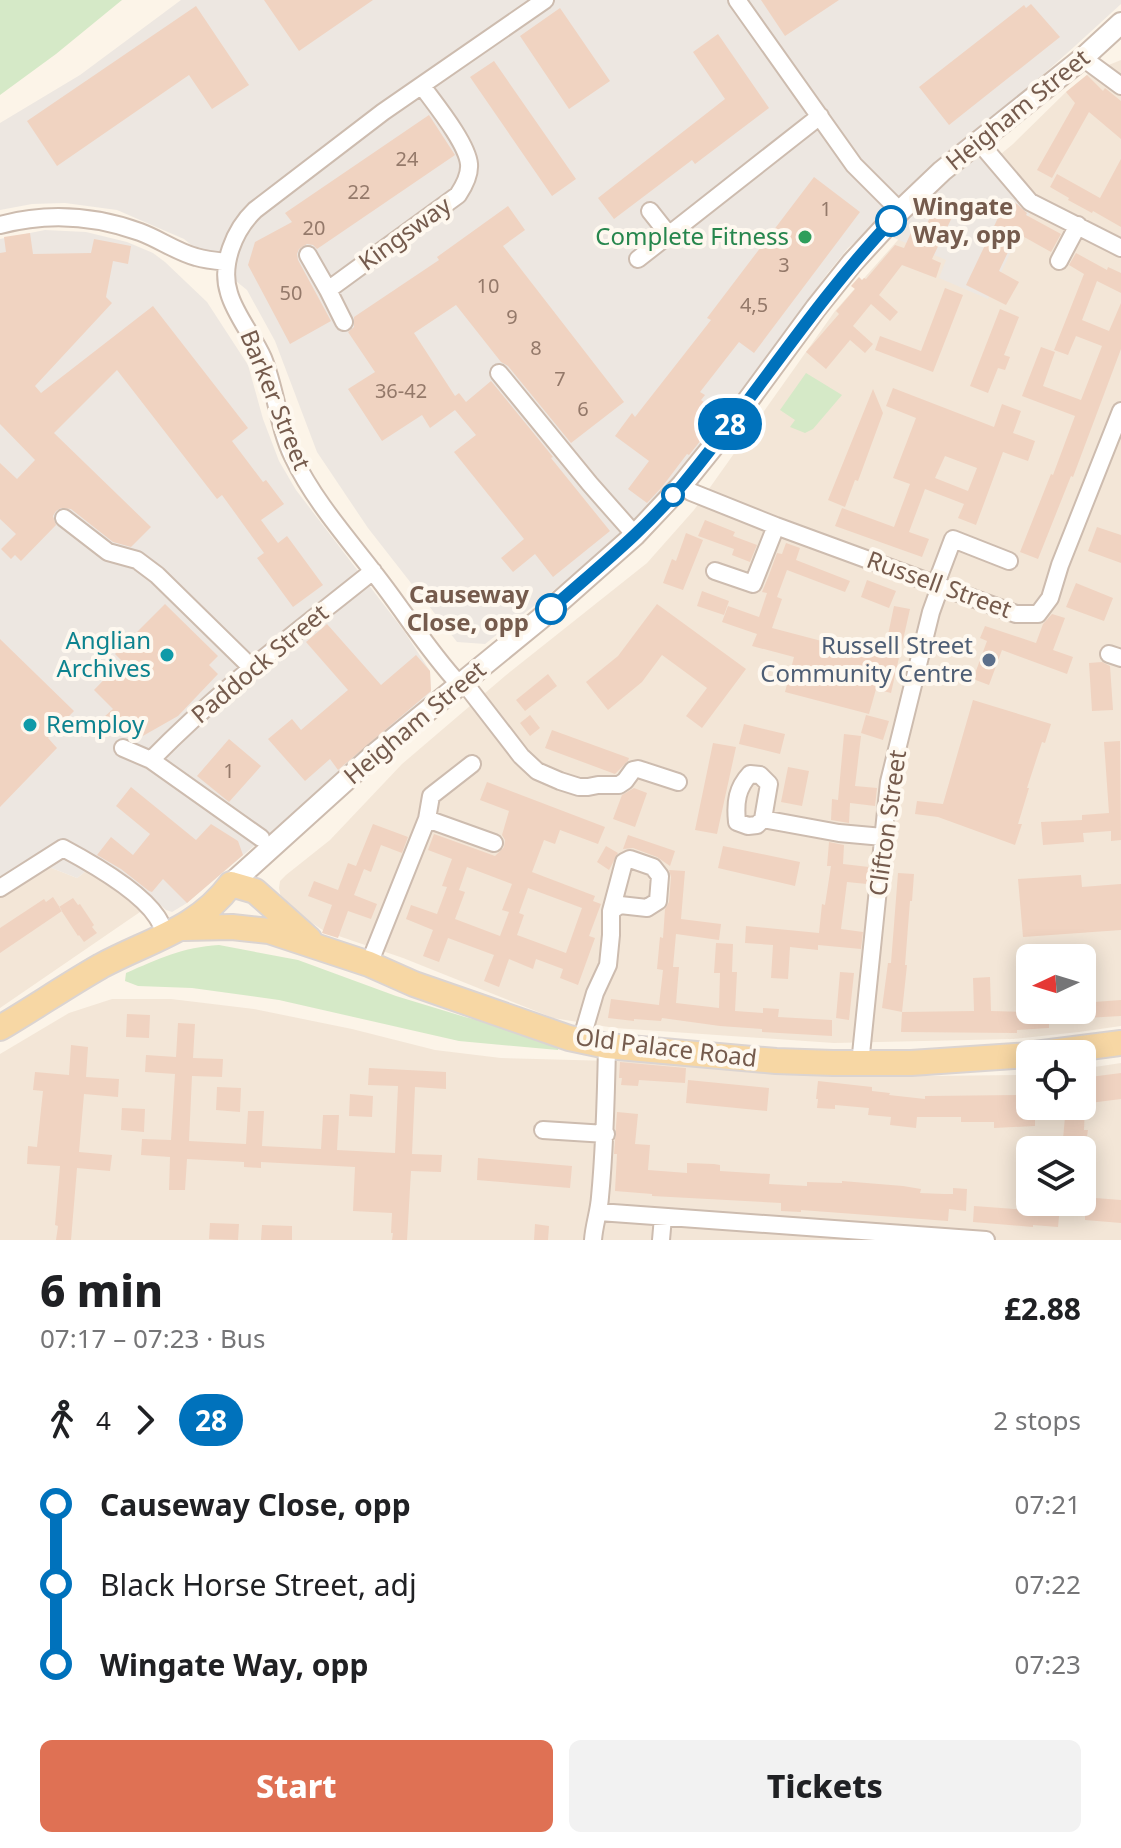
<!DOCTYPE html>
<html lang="en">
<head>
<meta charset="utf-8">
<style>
	body { margin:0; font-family:"Noto Sans",sans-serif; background:#f2f2f2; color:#202124; height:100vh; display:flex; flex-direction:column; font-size:30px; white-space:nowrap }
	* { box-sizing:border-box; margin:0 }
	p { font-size:26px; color:#757577 }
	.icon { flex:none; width:44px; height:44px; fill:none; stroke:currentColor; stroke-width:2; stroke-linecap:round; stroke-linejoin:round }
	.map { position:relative; height:1240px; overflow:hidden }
	.side { display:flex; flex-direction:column; background:#fff; flex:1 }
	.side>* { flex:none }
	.badge { padding:0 16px; border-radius:26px; font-size:28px; line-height:52px }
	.needle { width:52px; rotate:266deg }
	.buttons { position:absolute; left:1016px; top:944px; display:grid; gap:16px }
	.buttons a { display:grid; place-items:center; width:80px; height:80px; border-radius:12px; background:#fff; box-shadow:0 4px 20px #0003; font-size:40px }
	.map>.badge { position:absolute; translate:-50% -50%; box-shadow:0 0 0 4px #fff }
	.legs { display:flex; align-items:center; gap:12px; height:88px; padding:0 40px; font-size:26px }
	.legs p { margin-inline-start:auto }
	.headline { display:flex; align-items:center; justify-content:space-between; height:136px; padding:0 40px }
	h1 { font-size:44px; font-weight:800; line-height:60px }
	.primary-button { display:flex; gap:16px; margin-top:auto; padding:16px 40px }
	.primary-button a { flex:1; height:92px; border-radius:12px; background:#df7154; color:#fff; font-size:32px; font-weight:800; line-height:92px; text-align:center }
	.primary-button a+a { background:#f2f2f2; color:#202124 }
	ul { padding:0 40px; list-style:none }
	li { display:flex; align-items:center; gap:28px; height:80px; font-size:30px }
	li i { display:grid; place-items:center; width:12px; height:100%; margin:0 10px; background:currentColor }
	li i::after { content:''; width:20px; height:20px; margin:-10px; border:6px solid; border-radius:50%; background:#fff }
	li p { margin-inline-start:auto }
	li:first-child i { background:linear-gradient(#0000 50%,currentColor 0) }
	li:last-child i { background:linear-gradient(currentColor 50%,#0000 0) }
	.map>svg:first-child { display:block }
</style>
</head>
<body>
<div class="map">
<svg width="1121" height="1240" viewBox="0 0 1121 1240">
	<rect width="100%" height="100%" fill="#fcf4e8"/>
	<path fill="#f3e6d7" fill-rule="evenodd" d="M1121 60V1026L1079 1032 1013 1039 834 1043 615 1028 553 1018 403 958 324 931 287 906 281 898 279 888 280 881 286 875 330 840 402 764 505 676 647 563 694 510 835 311 913 223 955 192 1013 144 1066 92 1089 73ZM1030 958H1082V1010H1030Z
		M49 867 77 878 90 868 131 899 140 912 0 1008V897Z
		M112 999H171L254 1009 352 1029 435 1050 501 1058 649 1062 819 1073 926 1076 1030 1075V1106H1082V1069L1121 1063V1240H0V1054L69 1013ZM1030 1150H1082V1202H1030Z"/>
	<path fill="#ede7e1" d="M181 0H1121V4L1075 46 1000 113 968 138 1033 207 988 299 939 278 946 260 871 228 848 248 827 274 703 447 643 514 612 545 485 644 457 642 368 528 317 452 275 341 247 290 184 239 117 210 65 203 32 204 0 210V123L80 75Z
		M45 230 86 232 127 242 153 253 165 262 207 302 248 365 263 419 279 461 296 490 404 631 430 671 431 692 307 801 187 903 172 912 166 910 155 900 140 912 131 899 90 868 77 878 49 867 0 897V239Z"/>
	<path fill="#d5e9c7" d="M0 0H122L56 54 0 95Z
		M806 373 842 395 813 429 805 433 790 427 795 420 780 410Z
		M219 945 298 960 396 996 465 1017 560 1041 558 1050 459 1041 279 1000 192 988 138 986 125 981 126 973C158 959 183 947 219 945Z"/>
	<path fill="#f0d3c1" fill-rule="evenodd" d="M264 0H373L299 51Z
		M761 0H839L785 36Z
		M1031 4 1060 37 949 125 919 87 1024 5 1026 8Z
		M196 6 249 85 212 109 189 75 57 166 27 121Z
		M560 8 610 81 569 109 520 36Z
		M718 34 769 108 695 164 692 160 614 219 598 198 725 99 693 52Z
		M494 61 576 179 552 196 470 77Z
		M1087 75 1103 91 1105 88 1121 101V139L1089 112 1052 178 1037 170 1075 103 1066 92Z
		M429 115 455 155 317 249 313 245 307 244 299 249 297 254 298 260 331 321 290 344 248 265 255 242 292 222 285 213Z
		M1121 159V227L1093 211 1092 213 1068 200 1069 198 1050 187 1057 174 1100 198Z
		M814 177 860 212 754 353 739 342 700 392 705 395 701 400 710 407 707 411 718 419 689 455 687 454 662 487 647 503 628 489 649 461 615 436 632 413 635 417 711 320 707 318Z
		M1007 199 1017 204 1027 213 1026 215 1061 234 1051 252 1017 233 999 271 1019 282 1006 305 966 285Z
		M938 200 956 209 932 259 941 263 936 278 902 265 879 295 898 312 890 321 871 304 853 326 873 344 865 353 850 340 826 369 806 352 839 314 836 311 855 289 851 286 859 277 862 280 864 278 866 279 895 245 904 248 915 224 925 228Z
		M508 206 525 230 503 246 624 402 571 443 508 366 501 362 456 305 414 333 455 396 459 393 466 402 491 381 553 457 551 458 610 531 553 577 535 554 513 572 501 558 524 539 454 452 476 435 455 410 430 428 422 415 382 441 348 389 375 372 348 332 354 327V317L439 260 437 257Z
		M30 233 33 254 91 253 94 239 131 246 128 264 113 261 106 297 112 303 35 386 41 393 153 306 248 428 232 441 263 482 266 480 284 504 261 520 278 543 287 536 323 585 293 607 257 558 264 553 222 495 217 499 117 370 54 433 151 527 131 547 113 542 71 509 61 508 56 511 53 516 56 525 21 561 15 555 11 559 1 549 16 534 0 519V463L17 479 35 460 0 424V253L6 252 4 237Z
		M1076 253 1107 270 1108 267 1121 273V293L1097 281 1082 320 1109 331 1121 303V349L1073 477 1071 476 1038 559 1020 552 1051 474 1053 475 1075 416 1022 396 1041 347 1055 352 1043 386 1081 400 1102 346 1076 336 1068 355 1054 350 1084 274 1069 265Z
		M945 288 963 295 933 372 875 350 880 336 921 351Z
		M1000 309 1019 317 1004 355 1010 357 1005 370 998 368 988 393 970 386Z
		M893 388 994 427 1002 404 1021 411 1013 433 1035 441 1028 461 1003 452 976 525 958 518 964 504 925 489 909 532 929 539 922 557 835 526 842 508 894 527 910 484 893 478 916 418 886 406ZM945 456 977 468 968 491 935 478Z
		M873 389 883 413 858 481 855 480 845 507 828 500Z
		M705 520 735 532 733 536 757 545 750 562 732 555 734 549 698 536Z
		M1097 527 1121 535V563L1088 551Z
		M686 533 703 540 683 590 663 583 672 559 676 561Z
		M786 543 800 548 796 560 850 581 845 592 787 570 777 597 782 599 772 628 852 649 854 642 885 649 894 606 910 609 891 693 876 689 869 714 785 692 794 657 752 646 757 634 722 622 728 606 759 617 767 593 762 592 769 575 777 553 782 554Z
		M867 580 896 591 889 608 861 597Z
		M1076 583 1113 598 1104 621 1066 607Z
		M702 591 729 601 724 615 697 606Z
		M165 604 218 656 209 665 218 674 178 716 141 737 133 729 125 737 104 717 113 709 94 690 122 661 115 654Z
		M657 604 746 669 702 728 686 716 707 688 662 655 642 682 608 710 586 682 618 656Z
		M1052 614 1065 618 1053 650 1073 657 1067 674 1002 650 989 685 973 679 987 641 980 638 985 626 1036 643 1043 624Z
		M327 624 381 685 416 655 430 671 431 691 338 770 330 759 305 781 268 739 292 719 301 730 348 690 306 642Z
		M0 639 74 711 48 738 57 748 0 807Z
		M1102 662 1110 666 1113 710 1092 711 1089 663Z
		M548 674 557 686 525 711 516 700Z
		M973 700 1051 724 1045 743 1042 742 1027 788H1029L1018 824H1022L1015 845 938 817 915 814 917 801 943 804Z
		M530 715 540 728 530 736 520 723Z
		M866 715 889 721 883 740 861 733Z
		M744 724 785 734 780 754 739 744Z
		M552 730 629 758 628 761 615 774 545 748Z
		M844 734 861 736 855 786 877 788 875 806 850 803 849 823 831 820 832 799 838 800Z
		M229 739 261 766 229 802 197 776Z
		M1120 741 1121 840 1111 841V831L1083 833 1084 842 1043 845 1041 822 1082 820V815L1109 813 1104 742Z
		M713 743 736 747 717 834 695 830Z
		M788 767 809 771 802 806 781 802Z
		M487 782 605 827 598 844 560 830 555 844 544 840 532 872 595 896 593 901 601 904 589 936 595 938 578 985 560 978 563 969 536 959 533 969 509 959 499 987 484 981 494 955 448 938 439 962 423 956 433 930 406 919 411 905 437 914 447 887 442 886 452 859 428 850 434 834 495 856 504 847 505 840 502 835 509 811 480 800ZM467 867 512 884 502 910 509 912 500 936 455 919 465 892 459 890ZM528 888 582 908 566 953 517 935 524 915 519 913Z
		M131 787 196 840 211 824 238 841 243 855 187 903 163 879 152 892 149 891 121 869 97 855 111 837 133 855 150 834 116 806Z
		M634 788 647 793 635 827 613 819 622 795Z
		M373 824 408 837 402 853 381 845 371 872 364 869 354 895 377 904 371 919 348 911 338 938 322 933 332 905 308 896 314 881 338 890 348 863 356 866Z
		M628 835 675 851 670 866 657 857 633 848 623 849Z
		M829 842 844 845 843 864 869 867 867 884 847 882 841 929 863 932 861 949 818 945V950L790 947 788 979 771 978 773 945 745 943 746 926 819 933 822 904 825 905 831 866H827Z
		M606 846 618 853 609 870 597 862Z
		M723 846 800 862 795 886 718 868Z
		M669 870 685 871 681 919 721 924 719 940 676 934 673 967H679L676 1003 719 1008 720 973H714L716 943 733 944 732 972H737L735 1011 763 1013V1008L779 1009 778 1017 832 1020V1036L762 1032V1029L720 1026 662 1018 661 1021 634 1019V1021L608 1018 611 999 659 1005 663 970 657 969 660 937 663 938 665 909 669 902 671 877Z
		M898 873 914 874 912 901H910L905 965H907L902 1012 882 1008 888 963H891Z
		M1081 875 1082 887 1121 884V930L1023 937 1018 879Z
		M53 897 62 911 0 953V928L44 899 46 902Z
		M73 898 78 905 80 904 94 925 92 927 97 933 84 942 79 935 78 936 59 907Z
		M840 972 854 973 849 1020 836 1018Z
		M990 977 991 1011 1027 1012V1010H1082V1005L1094 1004V1002L1121 1000V1016L1086 1018V1022L1049 1024V1028L1017 1030V1033L901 1032 902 1012 974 1011 973 978Z
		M127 1014 150 1015 149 1038 126 1037Z
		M178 1023 195 1024 193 1058 223 1059 222 1077 192 1076 189 1141 246 1144 248 1111H264L262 1146 321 1149 323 1115H339L337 1150 395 1153 398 1086 368 1085 369 1068 446 1072V1089L415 1087 412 1154 442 1155 441 1172 411 1171 407 1240H392L393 1233H391L392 1213 353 1211 355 1167 261 1162V1168L244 1167V1162L187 1159 185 1190H169L170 1157 141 1155 142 1139 171 1140 175 1074 145 1072 146 1055 176 1057Z
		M71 1045 88 1047 86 1077 119 1079 118 1097 84 1094 79 1152 112 1155 110 1171 77 1168 71 1240H56L58 1226 55 1225 60 1166 27 1164 28 1146 37 1147 43 1091 33 1090 35 1072 69 1075Z
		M620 1062 686 1068 685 1083 639 1080 638 1086 621 1085 622 1078H619Z
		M1121 1073V1099L1082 1104V1078Z
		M688 1080 769 1088 767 1111 686 1103Z
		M818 1081 872 1087V1091L890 1093 889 1095 925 1099V1096L1030 1095V1106H1035V1126L994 1128V1122H961V1117H917L916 1128 890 1125 891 1117 868 1115 869 1108 835 1105V1109L817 1108 818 1099H816Z
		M217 1087 241 1088 240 1112 216 1110Z
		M350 1094 373 1096 372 1117 349 1116Z
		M1066 1106H1085L1084 1130H1088L1085 1150H1062Z
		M122 1108 145 1109 144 1132 121 1130Z
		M617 1112 638 1114 635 1144 650 1145 648 1170 687 1173V1163L714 1164 720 1165V1171L770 1174 769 1184 807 1186V1182L842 1183V1181L903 1186 921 1189 920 1193 944 1194H953V1188L967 1189 966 1211 949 1209 948 1221 801 1210V1212L781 1211V1203L652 1196V1194L615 1191 617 1154H614Z
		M478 1158 572 1166 570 1188 477 1180Z
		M1082 1197 1121 1200V1223L1085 1220V1213H1082Z
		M974 1206 1041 1211 1042 1206H1060L1058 1227 1033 1225V1227L973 1222Z
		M210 1223 239 1224 238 1240 209 1239Z
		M535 1224 549 1226 548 1240H534Z
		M262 1225 292 1226V1240H261Z"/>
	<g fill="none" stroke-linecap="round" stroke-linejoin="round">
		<g stroke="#cdbcaf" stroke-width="20">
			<path id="minor" d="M737 0 854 165 900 211
				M1083 58 1121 86
				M979 142 1030 202 1121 248
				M650 211 669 235
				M0 225C48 212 93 215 140 232 159 239 177 252 196 257 206 260 217 261 227 262
				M308 255 328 290 458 195C464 186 470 175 469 164 467 143 435 104 422 86
				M638 259 820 116
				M1059 261 1078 225
				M328 290 344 322
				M499 373 590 484 635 535
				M682 485 691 492 776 526 1016 614H1038L1050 598 1060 565 1121 411
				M64 518 108 552 137 560 157 575 251 667
				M715 571 753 584 776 526
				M936 584 953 539 1009 561
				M1109 654 1121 658
				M463 681 521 756 537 771 560 781 579 787H588L598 785H619L625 781 633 770 638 769 678 782
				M459 684C430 653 407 616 381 582 351 542 315 503 293 457 278 426 276 390 263 358 254 337 235 315 229 293 220 265 234 230 255 210L383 112 545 0
				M123 748 151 760 261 838
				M151 760C219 690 297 632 373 571
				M472 764 431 796 427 819 494 843
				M750 774 760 775 769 784 763 819 757 825 748 826 737 822C735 802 737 788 750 774Z
				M763 819 839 833 883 837
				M0 888 63 848C91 863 140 891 157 917 161 923 163 929 166 935
				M369 964 427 819
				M581 1041 595 993 608 965 611 935V911L624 862 630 859 653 867 660 876 658 901 647 908 620 905 611 911
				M860 1064 889 782 931 612 940 587
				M543 1130 606 1134
				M599 1212 986 1240
				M593 1240C594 1225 599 1212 600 1197 605 1146 606 1097 607 1046
				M661 1240 663 1217"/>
		</g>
		<g stroke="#cdbcaf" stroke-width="24">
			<path id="tertiary" d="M231 884 376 753 540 619 635 535 682 485 724 433 816 308 852 263 900 211 942 171 1083 58 1121 23"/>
		</g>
		<g stroke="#dbd4d1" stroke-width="28">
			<path id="primary" d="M231 884 255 891 309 939
				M184 928 232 927 269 931 369 964 414 984 569 1038 607 1046 776 1061 833 1063H911L1030 1055
				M0 1028C34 1008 66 986 101 966 149 940 197 930 231 884
				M1035 1054 1121 1043"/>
		</g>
		<use href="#minor" stroke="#fff" stroke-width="16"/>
		<use href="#tertiary" stroke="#fff" stroke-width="20"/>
		<use href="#primary" stroke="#f7d7a4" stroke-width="24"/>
	</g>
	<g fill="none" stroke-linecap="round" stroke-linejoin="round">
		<g stroke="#fff" stroke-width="18">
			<path id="line-1" d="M551 609C596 569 644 531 683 484 755 397 814 303 891 221"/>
		</g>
		<use href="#line-1" stroke="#0072bc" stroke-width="12"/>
	</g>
	<g fill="#fff" stroke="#0072bc" stroke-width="4">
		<circle cx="891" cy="221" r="14"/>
		<circle cx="673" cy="495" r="10"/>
		<circle cx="551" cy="609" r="14"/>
	</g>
	<circle fill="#2e9e5b" stroke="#fef8ef" stroke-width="3" cx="805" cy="237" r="8"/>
	<g fill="#0f9aa8" stroke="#fef8ef" stroke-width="3">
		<circle cx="167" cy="655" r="8"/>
		<circle cx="30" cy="725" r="8"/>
	</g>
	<circle fill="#5c6f8a" stroke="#fef8ef" stroke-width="3" cx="989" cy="660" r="8"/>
	<g text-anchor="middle" stroke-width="8" stroke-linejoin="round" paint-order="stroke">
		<g font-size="20" fill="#94796a">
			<text x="407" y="166">24</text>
			<text x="359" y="199">22</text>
			<text x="826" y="216">1</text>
			<text x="314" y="235">20</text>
			<text x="784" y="272">3</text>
			<text x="488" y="293">10</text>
			<text x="291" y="300">50</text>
			<text x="754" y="312">4,5</text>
			<text x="512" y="324">9</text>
			<text x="536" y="355">8</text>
			<text x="560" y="386">7</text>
			<text x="401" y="398">36-42</text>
			<text x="583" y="416">6</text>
			<text x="229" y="778">1</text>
		</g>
		<g font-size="24" fill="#755b4d" stroke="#fef8ef">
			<text transform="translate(1018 110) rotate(-39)" y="8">Heigham Street</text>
			<text transform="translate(405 234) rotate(-36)" y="8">Kingsway</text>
			<text transform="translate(275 400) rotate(68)" y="8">Barker Street</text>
			<text transform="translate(939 585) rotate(20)" y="8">Russell Street</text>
			<text transform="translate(260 664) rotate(-40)" y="8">Paddock Street</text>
			<text transform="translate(415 723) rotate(-40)" y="8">Heigham Street</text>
			<text transform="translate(888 823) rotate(-82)" y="8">Clifton Street</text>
			<text transform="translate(666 1048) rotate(7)" y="8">Old Palace Road</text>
		</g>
		<g font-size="24" font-weight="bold" fill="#755b4d" stroke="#fef8ef" text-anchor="start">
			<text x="913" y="215">Wingate<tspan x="913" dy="28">Way, opp</tspan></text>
			<text x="529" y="603" text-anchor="end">Causeway<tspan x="529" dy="28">Close, opp</tspan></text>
		</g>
		<g font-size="24" fill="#27864d" stroke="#fef8ef" text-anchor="end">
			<text x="789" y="245">Complete Fitness</text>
		</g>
		<g font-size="24" fill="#0d838f" stroke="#fef8ef" text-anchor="end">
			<text x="151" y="649">Anglian<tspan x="151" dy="28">Archives</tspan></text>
			<text x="46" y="733" text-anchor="start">Remploy</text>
		</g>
		<g font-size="24" fill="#4e5e75" stroke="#fef8ef" text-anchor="end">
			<text x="973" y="654">Russell Street<tspan x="973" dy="28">Community Centre</tspan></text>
		</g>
	</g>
</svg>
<div class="buttons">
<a><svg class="needle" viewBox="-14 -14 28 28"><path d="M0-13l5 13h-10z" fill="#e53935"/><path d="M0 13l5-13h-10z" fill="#757577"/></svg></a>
<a><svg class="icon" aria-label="locate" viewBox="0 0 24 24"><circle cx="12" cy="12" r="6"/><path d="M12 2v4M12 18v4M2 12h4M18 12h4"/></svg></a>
<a><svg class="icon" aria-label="layers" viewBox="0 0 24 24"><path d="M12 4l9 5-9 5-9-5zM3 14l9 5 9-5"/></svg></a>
</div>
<b class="badge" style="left:730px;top:424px;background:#0072bc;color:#fff">28</b>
</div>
<section class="side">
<div class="headline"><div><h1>6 min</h1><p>07:17 – 07:23 · Bus</p></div><b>£2.88</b></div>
<div class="legs"><svg class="icon" aria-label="walk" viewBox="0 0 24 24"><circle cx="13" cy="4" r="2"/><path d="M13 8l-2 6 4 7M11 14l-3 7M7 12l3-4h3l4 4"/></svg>4<svg class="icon" aria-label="forward" viewBox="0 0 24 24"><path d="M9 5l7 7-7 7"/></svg><b class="badge" style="background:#0072bc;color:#fff">28</b><p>2 stops</p></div>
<ul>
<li><i style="color:#0072bc"></i><b>Causeway Close, opp</b><p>07:21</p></li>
<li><i style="color:#0072bc"></i><span>Black Horse Street, adj</span><p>07:22</p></li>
<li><i style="color:#0072bc"></i><b>Wingate Way, opp</b><p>07:23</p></li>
</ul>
<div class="primary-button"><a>Start</a><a>Tickets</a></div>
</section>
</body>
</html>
